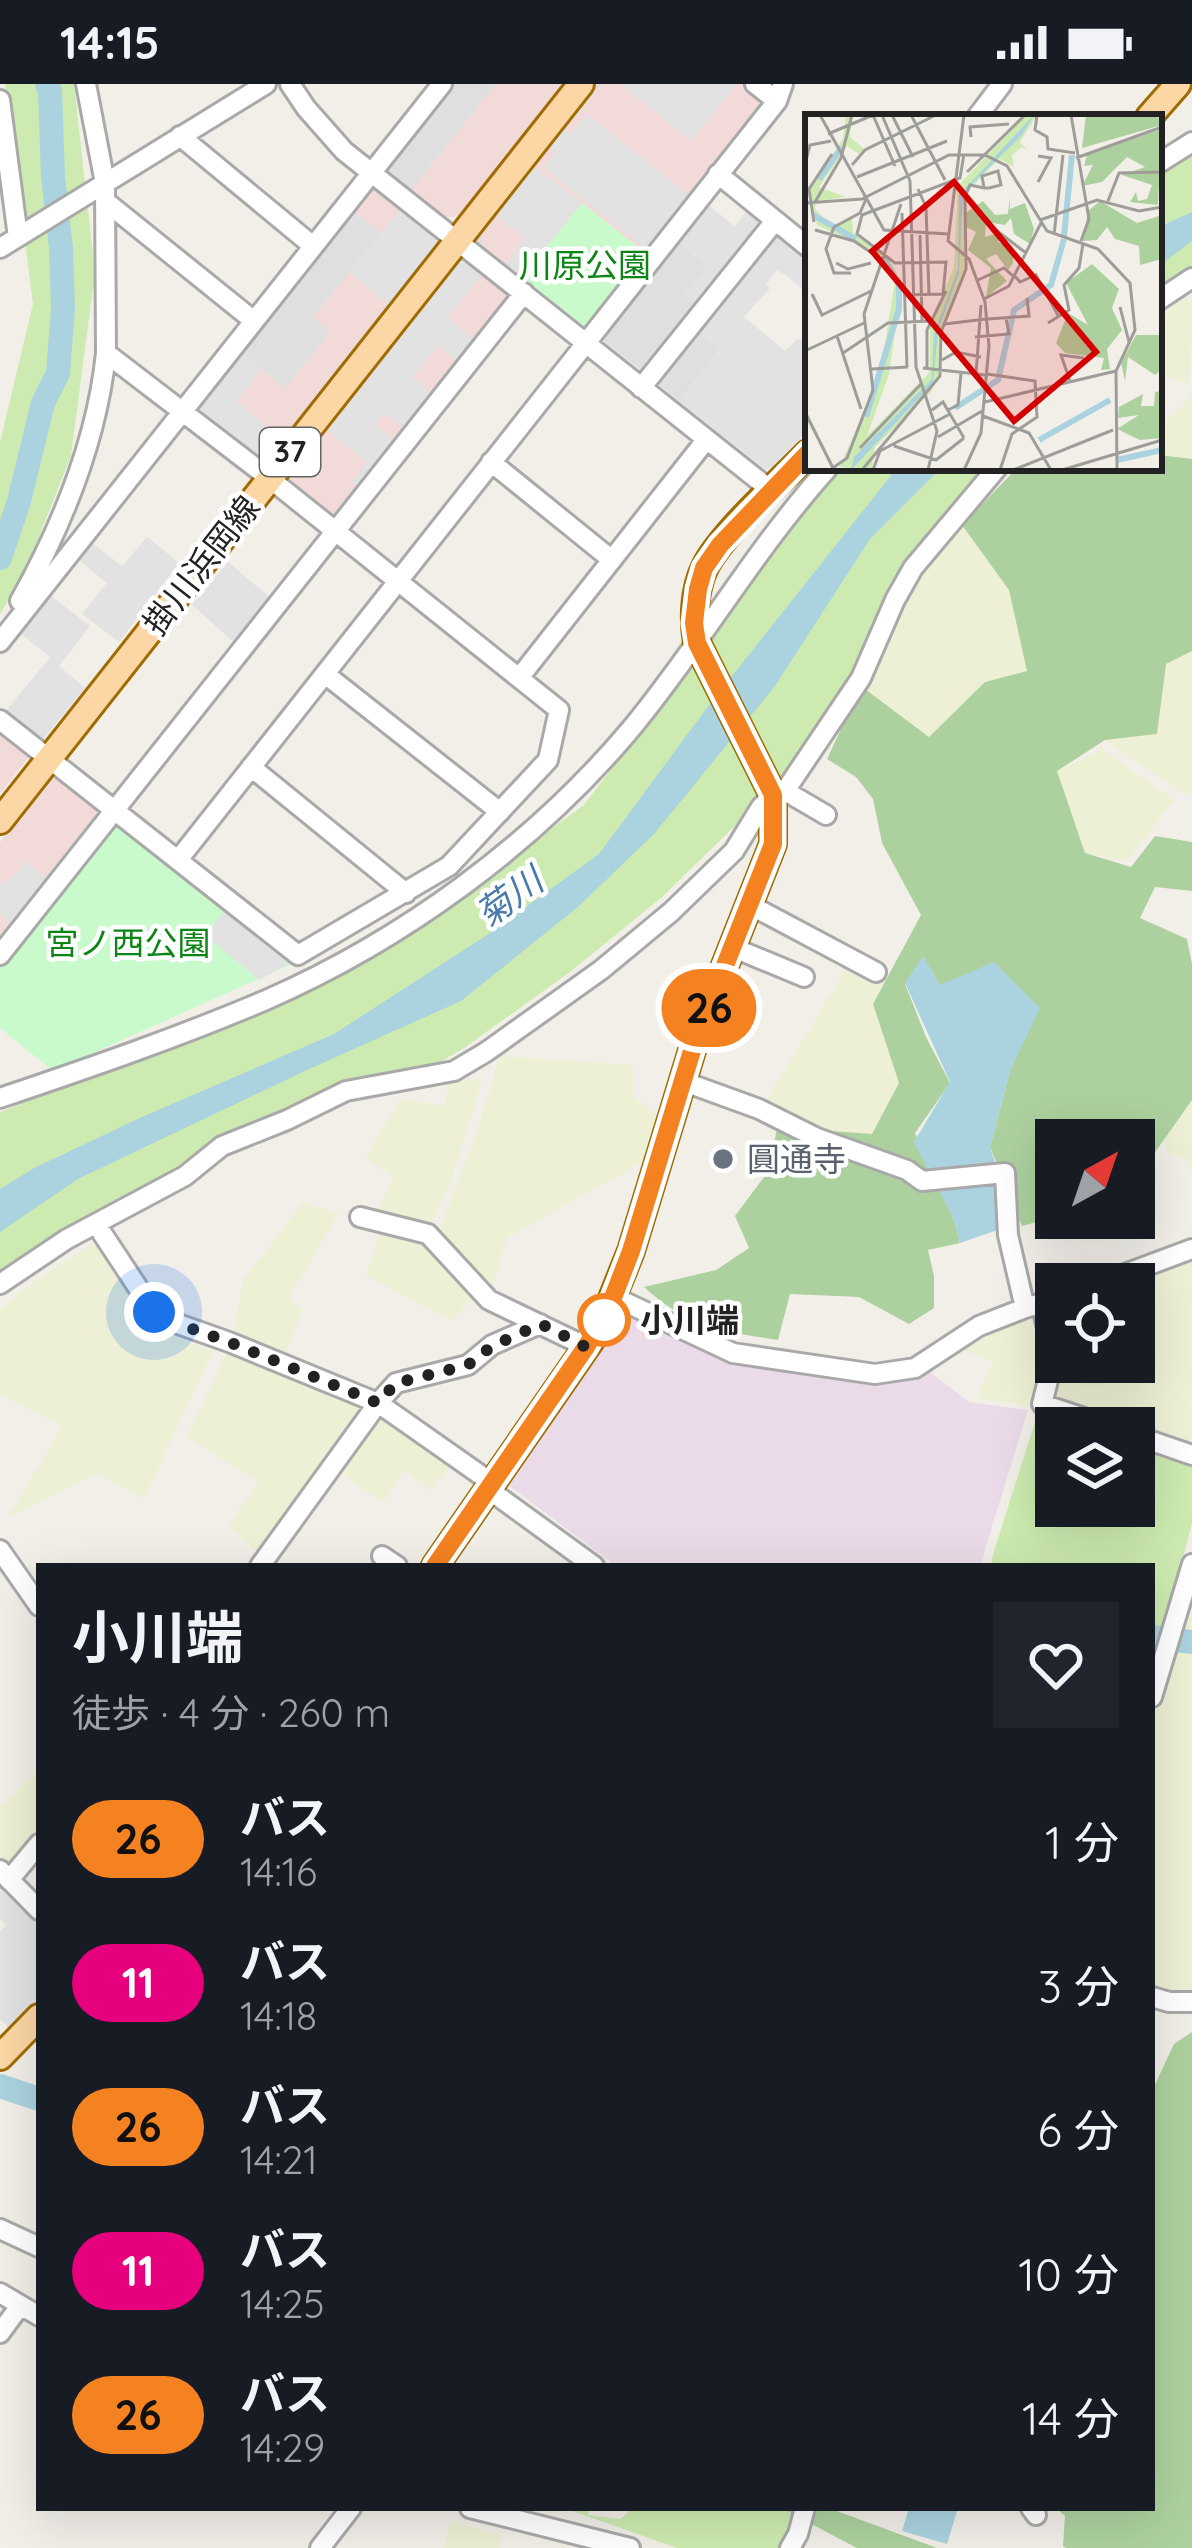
<!DOCTYPE html>
<html lang="ja">
<head>
<meta charset="utf-8">
<style>
	body { margin:0; font-family:Quicksand,"Noto Sans JP",sans-serif; background:#20242c; color:#f1f3f6; height:100vh; display:flex; flex-direction:column; font-size:45px; white-space:nowrap }
	* { box-sizing:border-box; margin:0 }
	p { font-size:39px; color:#9ea1a6 }
	.icon { flex:none; width:66px; height:66px; fill:none; stroke:currentColor; stroke-width:2; stroke-linecap:round; stroke-linejoin:round }
	.map { position:relative; flex:1; overflow:hidden }
	.details { position:absolute; left:36px; top:1479px; width:1119px; height:948px; display:flex; flex-direction:column; background:#171b24; border-radius:0px; box-shadow:0 12px 48px #0002 }
	.details>* { flex:none }
	.badge { padding:0 24px; border-radius:39px; font-size:42px; line-height:78px }
	.needle { width:78px; rotate:40deg }
	.controls { position:absolute; left:1035px; top:1035px; display:grid; gap:24px }
	.controls a { display:grid; place-items:center; width:120px; height:120px; border-radius:0px; background:#171b24; box-shadow:0 12px 48px #0002; font-size:60px }
	.you { position:absolute; width:60px; height:60px; margin:-30px; border:9px solid #fff; border-radius:50%; background:#1a73e8; box-shadow:0 0 0 18px #1a73e833 }
	.map>.badge { position:absolute; translate:-50% -50%; box-shadow:0 0 0 6px #fff }
	.round { display:grid; place-items:center; flex:none; width:126px; height:126px; border-radius:0px; background:#20242c }
	.headline { display:flex; align-items:center; justify-content:space-between; height:204px; padding:0 36px }
	h1 { font-size:57px; font-weight:700; line-height:90px }
	ul { padding:0; list-style:none }
	li { display:flex; align-items:center; gap:36px; height:144px; padding:0 36px }
	li div { flex:1 }
	li b { display:block; font-size:45px }
	li em { font-style:normal }
	li .badge { min-width:132px; font-weight:700; text-align:center }
	.status { display:flex; justify-content:space-between; align-items:center; height:84px; padding:0 60px; background:#171b24; direction:ltr }
	.status svg { height:33px; fill:currentColor }
	.map>svg:first-child { display:block }
</style>
</head>
<body>
<div class="status"><b>14:15</b><svg viewBox="0 0 49 12"><path d="M0 12V9h3v3zM5 12V6h3v6zM10 12V3h3v9zM15 12V0h3v12zM26 1h20v11H26zM47 4h2v5h-2z"/></svg></div>
<div class="map">
<svg width="1192" height="2464" viewBox="0 0 1192 2464">
	<rect width="100%" height="100%" fill="#f2efe9"/>
	<path fill="#e0dfdf" d="M448 0H496L411 106 386 86V79Z
		M351 124 382 149 313 233 331 248 285 304 238 266Z
		M674 154 707 181 700 223 648 286 642 287 601 255Z
		M695 246 720 265 679 317 657 299V293Z"/>
	<path fill="#f2dad9" d="M496 0H563L458 132 446 134 411 106Z
		M601 0H746L767 16 647 170 582 119 522 193 482 161V149Z
		M376 99 438 158 264 377 194 328 238 266 285 304 330 249 313 233 381 149 351 124 370 100Z
		M471 175 512 208 513 215 337 436H330L288 403 287 396 461 176Z
		M0 642 29 665V673L0 710Z
		M50 695H56L99 728 100 736 0 862V758Z"/>
	<path fill="#ebdbe8" d="M635 1226 716 1265 853 1292 926 1285 969 1318 1028 1326 980 1482H616L508 1401 611 1244Z"/>
	<path fill="#eef0d5" d="M1187 212 1192 222 1190 301 1159 291V235Z
		M1192 311V375L1159 371V345Z
		M962 441 1009 506 1027 587 985 598 929 653 861 602 919 492Z
		M1192 567V706L1186 711 1105 656 1156 650 1166 580Z
		M1102 665 1174 716 1127 777 1084 769 1057 687Z
		M845 886 883 901 873 921 899 999 872 1051 816 1047 765 1019Z
		M500 972 633 981V1011L660 1035 646 1076 507 1154 490 1210 436 1156 478 1045Z
		M483 994 451 1098 427 1147 374 1134 394 1094 366 1074 400 1015 444 1022 449 999Z
		M1192 1013V1086L1186 1074 1167 1069 1163 1056 1185 1019Z
		M304 1118 338 1130 289 1214 303 1227 282 1276 233 1253 243 1196Z
		M380 1149 432 1160 473 1214 451 1237 366 1191Z
		M101 1154 159 1246 212 1268 144 1415 97 1389 8 1433 62 1343 0 1310V1225L25 1204Z
		M1192 1171V1363L1050 1318 1058 1278H1134V1200H1109Z
		M1028 1231 1044 1273 1043 1287 1027 1322 976 1314 994 1278 964 1266Z
		M227 1268 340 1307 369 1321 263 1473 228 1442 259 1398 187 1353Z
		M382 1326 453 1377 432 1406 404 1386 383 1419 338 1387Z
		M1192 1521V1910L1152 1905V1635Z
		M39 1684V1751L11 1784 0 1772V1724Z
		M450 2437 503 2451 499 2464H444Z"/>
	<path fill="#cdebb0" d="M5 0H74L95 188 71 372 22 495 0 530V358L33 220Z
		M1192 69V185L1185 187 1159 210V90Z
		M836 384H987L906 478 862 575 784 689 743 734 661 814 570 888 464 964 427 986 345 1002 188 1085 0 1192V1028L291 915 442 824 584 721 691 579 754 484Z
		M1038 1328 1090 1344H1056V1422H1134V1358L1192 1376V1439L1165 1543 1152 1542V1482H992V1474Z
		M564 2424H590L588 2431 620 2435 633 2424H781L807 2439 802 2464H677Z"/>
	<path fill="#add19e" d="M1159 371 1192 375V567L1166 580 1157 650 1105 656 1057 687 1085 769 1131 783 1155 752 1192 758V807L1155 803 1140 834 1187 855 1192 880V1016L1134 1098V1056H1056V1133L1022 1142 990 1063 1010 987 1039 923 940 901 923 873 905 900 926 953 950 999 915 1049 954 1136 960 1159 928 1166 934 1192V1224L909 1240 859 1213 790 1210 778 1256C721 1247 689 1244 644 1203L716 1186 749 1164 735 1132 770 1085 777 1043 872 1050 899 999 873 920 921 831 882 759 873 715 856 693 827 675 861 602 929 653 985 598 1027 587 1009 506 962 441 1017 384H1159Z
		M1192 1948V2464H1066L1063 2462 1065 2432 1056 2424H1152V2007L1174 1960Z
		M781 2424 837 2427 937 2464H857Z"/>
	<path fill="#c8facc" d="M582 119 647 170 592 243H585L522 193Z
		M119 737 294 879 53 987 0 944V880L111 739Z"/>
	<path fill="#e2e2e2" d="M620 0H737L691 57Z
		M587 30 690 112 647 166 544 84 556 69 550 64 564 46 571 50Z
		M535 83 582 119 522 193 505 180 525 155 496 131Z
		M703 117 735 142 750 123 768 138 700 223 684 210 707 181 674 154Z
		M404 121 437 147 438 158 388 220 349 188Z
		M776 145 808 170V211L790 194 777 186 766 200 770 204 744 233 785 267 796 256 808 254V346L772 384 765 385 679 317 719 266 695 246Z
		M471 175 486 187 447 234 477 259 461 280 438 262 412 293 435 312 408 347 384 329 376 341 398 360 361 406 351 398 367 378 326 345 461 176Z
		M238 266 261 285 236 317 282 354 264 377 257 378 194 328 193 321Z
		M147 453 179 479 119 558 82 530 107 499 79 476 92 459 122 482Z
		M228 478 271 514 236 560 192 521Z
		M50 511 90 542 59 582 85 604 41 658 5 628 50 573 20 549Z
		M26 777 51 798 16 842 0 829V796L6 800Z
		M224 827 289 880 259 896 206 852Z
		M3 1804 39 1841V1914L9 1944 0 1935V1848L6 1841 0 1835V1807Z"/>
	<path fill="#dddde8" d="M592 0H601L482 149V161L584 243H592L583 248 473 159 472 155Z
		M437 147 445 157 268 382 257 378 264 377 437 158Z"/>
	<path fill="#aad3df" d="M1192 128V157L1159 182V143Z
		M897 384H941L870 455 775 602 654 750 578 823 461 917 307 986 78 1095 0 1148V1105L34 1084 142 1033 334 950 487 851 599 770 709 621Z
		M923 872 940 901 994 878 1040 924 1010 987 990 1063 1015 1140 960 1159 954 1136 914 1058 950 998 905 899Z
		M909 2424H958L947 2460 902 2447Z"/>
	<g fill="none" stroke-linecap="round" stroke-linejoin="round">
		<path stroke="#aad3df" stroke-width="24" d="M0 474 19 417 43 319 58 289 63 224 61 164 53 93 50 7 47 0
			M1152 1553 1192 1558
			M0 2002 39 2015"/>
		<g stroke="#a9a9a9" stroke-width="24">
			<path id="minor" d="M290 0 306 24 344 67 772 407
				M755 0 777 17
				M0 16 18 153
				M977 33 1002 0
				M180 52 313 162
				M1159 79 1192 58
				M718 90 808 163
				M105 117 254 237
				M0 164 266 0
				M1159 216 1192 194
				M641 304 775 137
				M491 378 612 476
				M20 517C63 440 97 357 106 269
				M0 558 442 0
				M325 590 500 728
				M519 594 706 356
				M0 636 298 871 449 782 548 676 559 626 269 394 106 269 105 99 86 0
				M251 683 406 809
				M785 707 826 731
				M178 776 777 17 783 0
				M750 821 876 888
				M734 864 804 893
				M0 871 524 209
				M682 997 759 1025 817 1054 907 1086 922 1097 1005 1089 1008 1151 1025 1224
				M0 1014C89 984 179 953 266 916 403 856 533 761 630 646 700 562 754 466 828 384
				M360 1133 428 1150 489 1216 587 1263
				M102 1149 154 1228 164 1235 229 1258 378 1319 492 1399
				M0 1200 67 1155 185 1092 222 1062 287 1036 346 1007 454 987 486 968 601 886 671 828 734 767 761 723 773 711 785 707 861 594 895 516 913 484 997 384
				M1098 1200 1192 1165
				M614 1213 733 1269 875 1290 915 1284 979 1242 1025 1224 1056 1215
				M1041 1219 1054 1273 1042 1320 1114 1344
				M1134 1351 1192 1371
				M488 1405 594 1482
				M0 1466 39 1522
				M382 1472 397 1482
				M260 1482 378 1319 396 1299 468 1281 492 1261 540 1240
				M1152 1613 1192 1480
				M0 1786 39 1826
				M9 1796 39 1760
				M1152 1913 1169 1918H1192
				M0 2145 39 2163
				M0 2209 39 2232
				M0 2249 20 2222
				M470 2424 630 2464
				M1031 2424 1036 2431
				M320 2464 351 2424
				M790 2464 798 2450 805 2424"/>
		</g>
		<g stroke="#a06b00" stroke-width="30">
			<path id="major" d="M1149 33 1178 0
				M0 737 581 0
				M435 1482 601 1242 631 1167 694 960 773 760V711L697 559C693 535 694 506 705 483 722 449 780 398 808 369
				M0 1973 39 1933"/>
		</g>
		<use href="#minor" stroke="#fff" stroke-width="18"/>
		<use href="#major" stroke="#fcd6a4" stroke-width="24"/>
	</g>
	<g fill="none" stroke-linecap="round" stroke-linejoin="round">
		<g stroke="#fff" stroke-width="27">
			<path id="line" d="M435 1482 586 1263 609 1224 631 1167 694 960 773 760V711L697 559 694 539 698 505 704 484 720 461 808 369"/>
		</g>
		<use href="#line" stroke="#f58220" stroke-width="18"/>
		<path stroke="#222" stroke-width="12" stroke-dasharray="0 21.6" d="M154 1228 164 1235 229 1258 378 1319 396 1299 468 1281 492 1262 541 1240 586 1263 604 1236"/>
	</g>
	<circle fill="#6b7280" stroke="#fff" stroke-width="4.5" cx="723" cy="1075" r="12"/>
	<circle fill="#fff" stroke="#f58220" stroke-width="6" cx="604" cy="1236" r="24"/>
	<g text-anchor="middle" stroke-width="9" stroke-linejoin="round" paint-order="stroke">
		<rect fill="#fff" stroke="#646464" stroke-width="3" x="260" y="344" width="60" height="48" rx="9"/>
		<g font-size="30" font-weight="bold" fill="#222">
			<text x="290" y="378">37</text>
		</g>
		<g font-size="33" fill="#0c8416" stroke="#fff">
			<text x="585" y="193">川原公園</text>
			<text x="128" y="871">宮ノ西公園</text>
		</g>
		<g font-size="33" fill="#222" stroke="#fff">
			<text transform="translate(201 481) rotate(-52)" y="12">掛川浜岡線</text>
		</g>
		<g font-size="33" fill="#5b616d" stroke="#fff" text-anchor="start">
			<text x="747" y="1087">圓通寺</text>
		</g>
		<g font-size="33" font-weight="bold" fill="#222" stroke="#fff" text-anchor="start">
			<text x="640" y="1248">小川端</text>
		</g>
		<g font-size="36" font-style="italic" fill="#4a7aab" stroke="#fff">
			<text transform="translate(509 813) rotate(-36)" y="13">菊川</text>
		</g>
	</g>
	<g transform="translate(805 30)">
		<rect width="357" height="357" fill="#f2efe9"/>
		<path d="M41 1H47L45 23 59 35 54 40 42 32 14 73 41 83 11 87 10 95 27 112 47 104 48 119 84 144 97 170 84 260 62 322 125 258V210L149 153 153 72 221 1H232L215 28 224 38 217 33 207 41 209 53 194 45 159 81V155L135 221 137 255 126 278 70 333 67 356 35 353 75 260 90 167 65 135 12 111 5 75 38 25Z" fill="#cdebb0"/>
		<path d="M281 1H352L357 11 277 34ZM357 15 353 91 325 88 331 78 333 87 342 85 347 71 317 61 340 53 322 43 297 68 277 72 288 51 279 52 282 41ZM205 83V95L220 89 229 115 225 130 209 120 206 104 200 111 181 108 180 123 197 118 193 128 208 135V149L203 156 191 140 181 145 202 167 181 183 186 154 163 136 171 118 159 112V100L178 87 190 101 203 100ZM295 87 332 109 357 101V145L335 151 334 132 310 125 302 113 292 126 278 127 283 97ZM287 150 314 175 307 194 317 216 302 235 305 255 296 256 299 244 260 239 251 229 263 199 283 211 261 169ZM331 221H357V255L350 261 323 243 320 267 316 249ZM357 277V324L335 326 312 315 334 301 313 304 314 293 338 280 336 292H349L350 278Z" fill="#add19e"/>
		<path d="M229 1 217 21 158 79 154 160 133 217 128 269 46 356 49 343 127 265 129 219 153 155 154 81Z" fill="#aad3df"/>
		<path fill="none" stroke="#aad3df" stroke-width="6" d="M14 65 37 33M8 101 51 125M259 122 267 41M150 294 193 266 209 196 246 171 259 125M61 303 94 195V170L78 143M234 326 305 286M312 346 357 336"/>
		<path fill="none" stroke="#9f9d99" stroke-width="3" d="M15 1 79 116 143 120M68 1 90 52M77 1 105 67 111 253 132 317 123 356M87 1 108 43M106 1 140 66M159 1 143 127 164 145 180 188 184 232 176 319 159 356M232 1 230 16 242 23 243 35 270 39M266 1 284 105 276 127M23 20 68 1M166 23 165 13 204 10M36 44 47 1M271 44 357 13M1 47 5 31 26 27M47 51 60 36 131 1M162 58 220 1M52 63 142 27M233 68 246 44 233 42M113 75 121 93 124 180M303 87 314 59 357 58M10 88 36 44M0 89 57 85 144 41H180L202 52 242 117 293 135 325 169 330 216 311 257 312 356M97 99 102 253M235 106 292 86 334 97 357 93M9 108 4 75 27 40M10 116 49 127 77 146M191 116 221 139M115 121 117 207M249 121 258 41M31 149 43 155 66 149M46 159H29L21 135 29 113 55 99 61 85M209 161 215 168 231 161 254 203M173 166 199 154 208 162M7 180 17 201 66 177M99 181 138 180 141 148 90 149 52 120 57 101 155 64 159 40M179 185 204 172 236 109M315 193 324 228M183 205 224 202 222 184M243 209 264 196 259 171 274 154 278 130M140 210 181 205M32 222 56 295M170 223 204 220 201 204M0 237 59 209M38 239 83 209 125 207M137 246 151 238 176 243M118 254 180 261M122 254V216L141 177M67 255 103 253M171 260 176 191M182 260 230 267 232 303 207 320 195 356M265 267 256 241 279 244M180 288 311 257M127 296 138 288 159 324M143 296 153 291 156 259M0 298 28 354M178 302 224 319 246 356M133 323 177 297M89 332 131 346 159 324M55 334 116 270M25 356 42 344 68 276 59 200 96 90M57 356 135 262 136 218 161 155 160 83 165 71 179 74H184L196 71 193 57 177 62 179 74M68 356 75 337 145 300M208 356 308 316M257 356 357 326"/>
		<path fill="#d40000" fill-opacity="0.15" stroke="#d40000" stroke-width="6" d="M149 68 291 238 209 307 67 137Z"/>
		<rect width="357" height="357" fill="none" stroke="#222" stroke-width="6"/>
	</g>
</svg>
<div class="controls">
<a><svg class="needle" viewBox="-14 -14 28 28"><path d="M0-13l5 13h-10z" fill="#e53935"/><path d="M0 13l5-13h-10z" fill="#9ea1a6"/></svg></a>
<a><svg class="icon" aria-label="locate" viewBox="0 0 24 24"><circle cx="12" cy="12" r="6"/><path d="M12 2v4M12 18v4M2 12h4M18 12h4"/></svg></a>
<a><svg class="icon" aria-label="layers" viewBox="0 0 24 24"><path d="M12 4l9 5-9 5-9-5zM3 14l9 5 9-5"/></svg></a>
</div>
<div class="you" style="left:154px;top:1228px"></div>
<b class="badge" style="left:709px;top:924px;background:#f58220;color:#111">26</b>
<section class="details">
<div class="headline"><div><h1>小川端</h1><p>徒歩 · 4 分 · 260 m</p></div><a class="round"><svg class="icon" aria-label="heart" viewBox="0 0 24 24"><path d="M12 20l-8-8c-3-5 5-10 8-4 3-6 11-1 8 4z"/></svg></a></div>
<ul>
<li><span class="badge" style="background:#f58220;color:#111">26</span><div><b>バス</b><p>14:16</p></div><em>1 分</em></li>
<li><span class="badge" style="background:#e6007e;color:#fff">11</span><div><b>バス</b><p>14:18</p></div><em>3 分</em></li>
<li><span class="badge" style="background:#f58220;color:#111">26</span><div><b>バス</b><p>14:21</p></div><em>6 分</em></li>
<li><span class="badge" style="background:#e6007e;color:#fff">11</span><div><b>バス</b><p>14:25</p></div><em>10 分</em></li>
<li><span class="badge" style="background:#f58220;color:#111">26</span><div><b>バス</b><p>14:29</p></div><em>14 分</em></li>
</ul>
</section>
</div>
</body>
</html>
